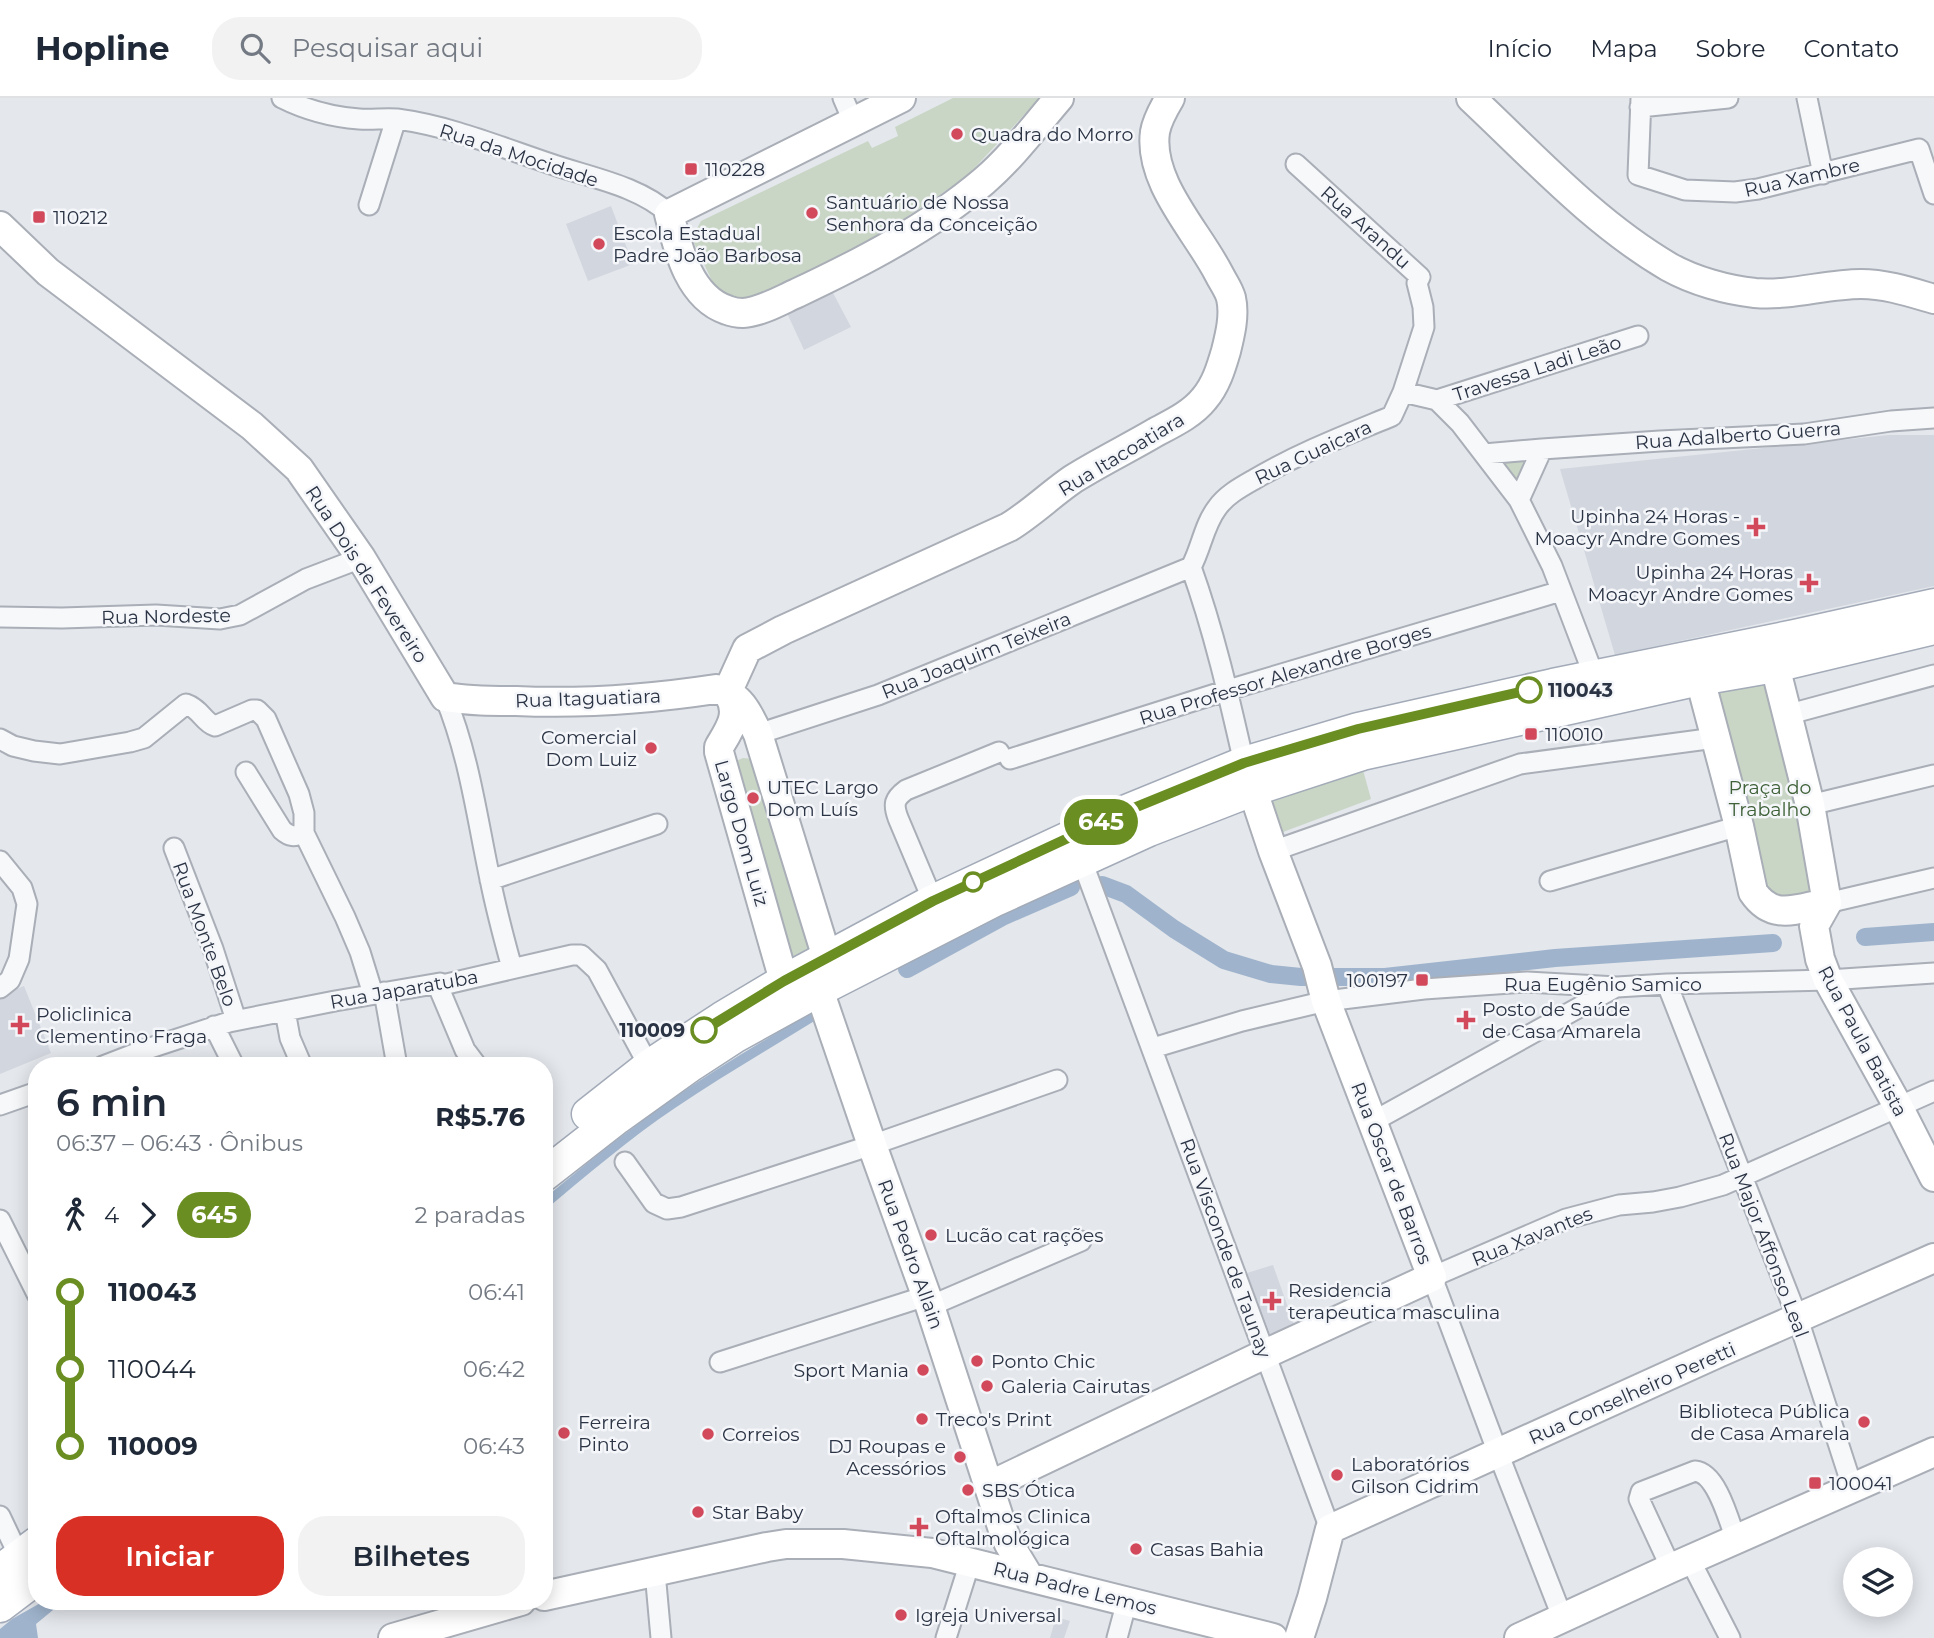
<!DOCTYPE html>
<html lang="pt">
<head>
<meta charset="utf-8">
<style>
	body { margin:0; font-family:Montserrat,sans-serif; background:#f2f2f3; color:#1f2937; height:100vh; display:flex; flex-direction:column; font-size:26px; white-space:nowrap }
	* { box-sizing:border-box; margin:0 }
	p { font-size:23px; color:#747a83 }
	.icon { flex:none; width:38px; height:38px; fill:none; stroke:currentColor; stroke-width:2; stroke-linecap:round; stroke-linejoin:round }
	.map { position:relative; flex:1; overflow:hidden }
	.panel { position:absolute; left:28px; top:959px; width:525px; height:553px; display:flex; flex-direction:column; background:#fff; border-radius:28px; box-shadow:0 4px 18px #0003 }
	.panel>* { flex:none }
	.badge { padding:0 14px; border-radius:23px; font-size:24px; line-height:46px }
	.controls { position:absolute; left:1843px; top:1449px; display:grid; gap:14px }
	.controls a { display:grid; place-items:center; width:70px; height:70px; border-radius:50%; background:#fff; box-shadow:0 4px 18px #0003; font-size:35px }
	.map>.badge { position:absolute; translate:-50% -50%; box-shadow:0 0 0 4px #fff }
	.legs { display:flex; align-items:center; gap:10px; height:77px; padding:0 28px; font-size:23px }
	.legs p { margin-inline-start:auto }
	.headline { display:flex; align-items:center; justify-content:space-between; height:119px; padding:0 28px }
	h1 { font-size:38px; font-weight:600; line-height:52px }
	.button { display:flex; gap:14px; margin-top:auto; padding:14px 28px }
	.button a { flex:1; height:80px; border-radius:28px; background:#d93025; color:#fff; font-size:28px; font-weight:600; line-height:80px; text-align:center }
	.button a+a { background:#f2f2f3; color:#1f2937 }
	ul { padding:0 28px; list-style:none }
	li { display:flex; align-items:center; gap:24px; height:77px; font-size:26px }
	li i { display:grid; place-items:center; width:10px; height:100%; margin:0 9px; background:currentColor }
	li i::after { content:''; width:18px; height:18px; margin:-9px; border:5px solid; border-radius:50%; background:#fff }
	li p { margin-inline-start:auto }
	li:first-child i { background:linear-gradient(#0000 50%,currentColor 0) }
	li:last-child i { background:linear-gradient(currentColor 50%,#0000 0) }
	header { display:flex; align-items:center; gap:42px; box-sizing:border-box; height:98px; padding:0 35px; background:#fff; border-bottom:2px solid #e0e1e3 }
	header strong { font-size:33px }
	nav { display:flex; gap:38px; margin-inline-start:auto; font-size:24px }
	.search { width:490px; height:63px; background:#f2f2f3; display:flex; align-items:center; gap:18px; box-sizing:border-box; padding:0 24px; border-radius:28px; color:#747a83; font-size:26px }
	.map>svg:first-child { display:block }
</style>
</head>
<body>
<header>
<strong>Hopline</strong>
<div class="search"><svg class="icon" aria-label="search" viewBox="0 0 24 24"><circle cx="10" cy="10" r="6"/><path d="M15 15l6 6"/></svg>Pesquisar aqui</div>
<nav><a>Início</a><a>Mapa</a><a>Sobre</a><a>Contato</a></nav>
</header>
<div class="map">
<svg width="1934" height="1540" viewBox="0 0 1934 1540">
	<rect width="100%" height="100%" fill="#e4e7ec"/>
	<path fill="#d2d6de" d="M611 108 633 166 588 183 566 126Z
		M832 193 851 229 804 252 787 215Z
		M1889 337H1934V488L1615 557 1560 371Z
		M24 888 51 955 0 976V898Z
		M1273 1167 1296 1232 1277 1240 1270 1236 1247 1175Z
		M1056 1519 1070 1523 1064 1540H1050Z"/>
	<path fill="#c9d6c5" d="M953 0H1040L966 79 859 151 753 202 731 200 718 191 713 185 694 145 693 138 701 123 868 43 872 50 898 38 895 29Z
		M1536 356 1518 393 1493 360Z
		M1764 578 1819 794 1777 803 1767 796 1716 587Z
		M743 660 753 661 819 857 791 873 736 663Z
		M1363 672 1371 701 1283 734 1271 704Z"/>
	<path fill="#9fb4cc" d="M812 914 816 922C769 951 721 979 675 1010 629 1041 587 1077 544 1113V1101C585 1066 627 1033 671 1002 716 970 765 942 812 914Z
		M44 1503H47L53 1512 36 1526 38 1540H0V1531L12 1521Z"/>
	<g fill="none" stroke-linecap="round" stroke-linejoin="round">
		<path stroke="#9fb4cc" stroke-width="18" d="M1102 787 1126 796 1174 831 1224 862 1271 876 1301 879H1385L1555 860 1773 845
			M1865 839 1934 834
			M907 871 1002 819 1071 789"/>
		<g stroke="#a9aeb7" stroke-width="23">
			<path id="street" d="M282 0C306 12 332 19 359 21 372 22 384 20 397 21 450 28 500 49 551 66 588 79 640 88 669 116
				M843 0 853 23
				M1641 0 1638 77 1685 92 1735 94 1758 91 1919 51 1934 96
				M1807 0 1823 76
				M1640 9 1728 0
				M369 107 396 21
				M1403 294 1437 302 1460 325 1519 402 1552 468 1594 578
				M1437 302 1638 238
				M1484 356 1542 351
				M1519 402 1542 351 1660 343 1804 336 1891 323 1934 320
				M0 519 62 520 156 517 220 521 240 517 306 481 361 460
				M445 599C469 657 477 720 490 781 496 811 504 841 512 870
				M1786 617 1934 577
				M758 636 878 597 1191 469
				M0 641 13 648 34 653 60 656 130 644 144 640 186 606C201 611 203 624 215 628L252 612H257L266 621 299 696 304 715V735L345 819 360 854 373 896
				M1010 661 1228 592 1561 493
				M1244 665C1229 599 1214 533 1191 469 1201 451 1204 427 1217 410 1226 397 1241 389 1255 381 1299 355 1346 337 1392 318L1403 294 1424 229 1423 209 1417 185 1420 179 1296 66
				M246 674 282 732C290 739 294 739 304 735
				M1810 707 1934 677
				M174 750 213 851 236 922
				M1273 753 1520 666 1715 640
				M0 763 22 790 27 806 19 861 10 882 0 890
				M1082 763 1330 1431
				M490 782 657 726
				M1550 783 1739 728
				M933 803 898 720C893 706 894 701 906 692L999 654
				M1827 805 1934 780
				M1667 886 1798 1221 1853 1391
				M438 888 465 952 477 968
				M384 894 397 968
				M285 913 290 940 302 968
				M214 928 234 968
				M1153 950 1242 923 1326 903 1424 891 1527 884 1617 889 1667 886 1828 882 1934 875
				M103 968 147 951 229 924 335 903 440 885 438 888 572 857H581L597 872 649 968
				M0 1007 37 994
				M1372 1024 1616 889
				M625 1064 654 1105 667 1111 681 1109 872 1047 1057 982
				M0 1122 37 1196
				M930 1208 1081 1143
				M720 1264 926 1198
				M0 1418 19 1458
				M1690 1462 1730 1540
				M1671 1470 1639 1401 1641 1394 1695 1373C1717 1375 1729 1423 1736 1442
				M655 1474 661 1540
				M1563 1521 1498 1355 1432 1179 1566 1121 1619 1107 1653 1104 1680 1099 1723 1087 1934 993
				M946 1540 970 1464
				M1117 1540 1127 1503"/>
		</g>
		<g stroke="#a9aeb7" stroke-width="32">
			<path id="secondary" d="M901 0 669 116C678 151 689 199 727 212 732 214 738 215 743 215 761 214 781 202 797 195 861 165 930 129 984 83 1012 59 1035 28 1059 0
				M1471 0C1534 59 1594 125 1669 169 1694 183 1727 192 1755 195 1791 198 1826 186 1861 186 1886 186 1910 194 1934 201
				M0 128 48 174 252 328 299 371 361 460 445 599C469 603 492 603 516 603 582 606 650 601 716 591 739 595 749 616 758 636L827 860
				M1700 581 1739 728 1753 794C1773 824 1798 810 1827 805L1810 707 1775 568
				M727 595 747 551 783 532 1009 429C1032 415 1051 396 1073 381 1100 364 1129 350 1156 334 1173 325 1192 316 1204 301 1216 287 1221 270 1226 253 1230 237 1235 217 1231 200 1229 192 1223 184 1219 176 1197 133 1148 84 1155 34 1157 22 1164 10 1170 0
				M729 597C741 616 729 632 719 649V654L790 904
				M1827 805 1814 828 1820 861 1828 882 1899 1010 1934 1079
				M819 892 872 1047 930 1208 1004 1435 1009 1446 1029 1479
				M989 1388 1265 1256 1432 1179 1326 903 1317 868 1273 753 1246 672
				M544 1498 767 1449 786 1446H843L932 1455 1273 1540
				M393 1540 521 1503
				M1299 1540 1312 1500 1330 1431 1718 1255 1934 1160
				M1519 1540 1671 1470 1934 1354"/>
		</g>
		<g stroke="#a3abb8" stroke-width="35">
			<path id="primary" d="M588 1016 649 968 722 920 784 883 933 803 1124 714 1244 665 1358 631 1553 587 1795 538 1934 507
				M544 1077 617 1020 691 967 734 939 819 892 993 803 1149 732 1252 692 1362 656 1700 581 1775 568 1934 530
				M0 1473 37 1445
				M0 1508 37 1480"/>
		</g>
		<use href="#street" stroke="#f7f8fa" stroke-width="19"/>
		<use href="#secondary" stroke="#fff" stroke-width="28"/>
		<use href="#primary" stroke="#fff" stroke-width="32"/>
	</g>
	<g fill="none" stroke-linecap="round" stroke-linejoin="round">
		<g stroke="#fff" stroke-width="16">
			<path id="line-1" d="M704 932 784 883 933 803 1124 714 1244 665 1267 658 1358 631 1529 592"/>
		</g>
		<use href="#line-1" stroke="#6b8e23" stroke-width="10"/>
	</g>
	<g fill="#d1495b" stroke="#f4f6f9" stroke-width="2.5">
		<circle cx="957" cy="36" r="7"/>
		<rect x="684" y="64" width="14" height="14" rx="3.5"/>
		<circle cx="812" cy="115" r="7"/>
		<rect x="32" y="112" width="14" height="14" rx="3.5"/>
		<circle cx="599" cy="146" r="7"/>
		<path d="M1752.5 418.5h7v7h7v7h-7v7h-7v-7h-7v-7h7z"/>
		<path d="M1805.5 474.5h7v7h7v7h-7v7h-7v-7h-7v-7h7z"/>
		<rect x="1524" y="629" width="14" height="14" rx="3.5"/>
		<circle cx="651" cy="650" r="7"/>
		<circle cx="753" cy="700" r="7"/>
		<rect x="1415" y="875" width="14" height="14" rx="3.5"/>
		<path d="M1462.5 911.5h7v7h7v7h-7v7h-7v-7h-7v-7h7z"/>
		<path d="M16.5 916.5h7v7h7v7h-7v7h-7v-7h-7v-7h7z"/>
		<circle cx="931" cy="1137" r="7"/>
		<path d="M1268.5 1192.5h7v7h7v7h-7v7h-7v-7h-7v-7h7z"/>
		<circle cx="977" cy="1263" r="7"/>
		<circle cx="923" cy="1272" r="7"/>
		<circle cx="987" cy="1288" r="7"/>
		<circle cx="922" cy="1321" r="7"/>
		<circle cx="1864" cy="1324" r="7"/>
		<circle cx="564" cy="1335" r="7"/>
		<circle cx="708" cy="1336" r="7"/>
		<circle cx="960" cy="1359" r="7"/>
		<circle cx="1337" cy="1377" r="7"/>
		<rect x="1808" y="1378" width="14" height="14" rx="3.5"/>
		<circle cx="968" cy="1392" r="7"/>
		<circle cx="698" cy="1414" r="7"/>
		<path d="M915.5 1418.5h7v7h7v7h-7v7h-7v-7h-7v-7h7z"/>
		<circle cx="1136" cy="1451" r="7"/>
		<circle cx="901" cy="1517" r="7"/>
	</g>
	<g fill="#fff" stroke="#6b8e23" stroke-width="3.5">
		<circle cx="1529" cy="592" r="12"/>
		<circle cx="973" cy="784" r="9"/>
		<circle cx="704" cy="932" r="12"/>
	</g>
	<g text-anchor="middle" stroke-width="5" stroke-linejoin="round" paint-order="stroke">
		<g font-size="19" fill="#2b3445" stroke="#f4f6f9" text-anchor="start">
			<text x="971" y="43">Quadra do Morro</text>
			<text x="705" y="78">110228</text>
			<text x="826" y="111">Santuário de Nossa<tspan x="826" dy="22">Senhora da Conceição</tspan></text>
			<text x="53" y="126">110212</text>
			<text x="613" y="142">Escola Estadual<tspan x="613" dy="22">Padre João Barbosa</tspan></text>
			<text x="1740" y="425" text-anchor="end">Upinha 24 Horas -<tspan x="1740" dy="22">Moacyr Andre Gomes</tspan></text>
			<text x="1793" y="481" text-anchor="end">Upinha 24 Horas<tspan x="1793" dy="22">Moacyr Andre Gomes</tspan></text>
			<text x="1545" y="643">110010</text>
			<text x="637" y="646" text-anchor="end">Comercial<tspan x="637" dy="22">Dom Luiz</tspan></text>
			<text x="767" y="696">UTEC Largo<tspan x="767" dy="22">Dom Luís</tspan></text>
			<text x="1408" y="889" text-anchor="end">100197</text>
			<text x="1482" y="918">Posto de Saúde<tspan x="1482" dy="22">de Casa Amarela</tspan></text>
			<text x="36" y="923">Policlinica<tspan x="36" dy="22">Clementino Fraga</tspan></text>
			<text x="945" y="1144">Lucão cat rações</text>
			<text x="1288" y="1199">Residencia<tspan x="1288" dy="22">terapeutica masculina</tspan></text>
			<text x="991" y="1270">Ponto Chic</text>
			<text x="909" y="1279" text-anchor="end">Sport Mania</text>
			<text x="1001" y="1295">Galeria Cairutas</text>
			<text x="1850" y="1320" text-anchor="end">Biblioteca Pública<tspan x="1850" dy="22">de Casa Amarela</tspan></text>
			<text x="936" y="1328">Treco's Print</text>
			<text x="578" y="1331">Ferreira<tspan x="578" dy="22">Pinto</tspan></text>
			<text x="722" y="1343">Correios</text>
			<text x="946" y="1355" text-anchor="end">DJ Roupas e<tspan x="946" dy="22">Acessórios</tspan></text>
			<text x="1351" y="1373">Laboratórios<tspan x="1351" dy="22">Gilson Cidrim</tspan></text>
			<text x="1829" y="1392">100041</text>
			<text x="982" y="1399">SBS Ótica</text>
			<text x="712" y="1421">Star Baby</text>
			<text x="935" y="1425">Oftalmos Clinica<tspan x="935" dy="22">Oftalmológica</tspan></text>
			<text x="1150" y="1458">Casas Bahia</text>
			<text x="915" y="1524">Igreja Universal</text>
		</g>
		<g font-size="19" fill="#2b3445" stroke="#f4f6f9">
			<text transform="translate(519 57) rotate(18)" y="7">Rua da Mocidade</text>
			<text transform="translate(1802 79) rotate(-13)" y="7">Rua Xambre</text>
			<text transform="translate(1366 129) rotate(42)" y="7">Rua Arandu</text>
			<text transform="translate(1537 270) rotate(-18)" y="7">Travessa Ladi Leão</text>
			<text transform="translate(1738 337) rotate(-4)" y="7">Rua Adalberto Guerra</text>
			<text transform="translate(1313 354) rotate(-25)" y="7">Rua Guaicara</text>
			<text transform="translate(1121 356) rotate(-31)" y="7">Rua Itacoatiara</text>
			<text transform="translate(367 476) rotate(57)" y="7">Rua Dois de Fevereiro</text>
			<text transform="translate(166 518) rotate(-1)" y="7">Rua Nordeste</text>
			<text transform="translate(976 557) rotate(-22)" y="7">Rua Joaquim Teixeira</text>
			<text transform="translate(1285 576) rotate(-17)" y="7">Rua Professor Alexandre Borges</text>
			<text transform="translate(588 600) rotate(-2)" y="7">Rua Itaguatiara</text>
			<text transform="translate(742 735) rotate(74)" y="7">Largo Dom Luiz</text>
			<text transform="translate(205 836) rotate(70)" y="7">Rua Monte Belo</text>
			<text x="1603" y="893">Rua Eugênio Samico</text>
			<text transform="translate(404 891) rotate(-10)" y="7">Rua Japaratuba</text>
			<text transform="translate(1863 943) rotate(62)" y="7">Rua Paula Batista</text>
			<text transform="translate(1392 1075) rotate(69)" y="7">Rua Oscar de Barros</text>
			<text transform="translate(1764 1137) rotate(69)" y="7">Rua Major Affonso Leal</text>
			<text transform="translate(1532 1138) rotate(-22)" y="7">Rua Xavantes</text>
			<text transform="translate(1226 1150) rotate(70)" y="7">Rua Visconde de Taunay</text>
			<text transform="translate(911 1156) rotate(70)" y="7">Rua Pedro Allain</text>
			<text transform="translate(1632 1295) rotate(-24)" y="7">Rua Conselheiro Peretti</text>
			<text transform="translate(1075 1490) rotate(14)" y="7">Rua Padre Lemos</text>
		</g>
		<g font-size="19" font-weight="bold" fill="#2b3445" stroke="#f4f6f9" text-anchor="start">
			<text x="1548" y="599">110043</text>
			<text x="685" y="939" text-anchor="end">110009</text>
		</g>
		<g font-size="19" fill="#3f6138" stroke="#f4f6f9">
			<text x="1770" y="696">Praça do<tspan x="1770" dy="22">Trabalho</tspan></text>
		</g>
	</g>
</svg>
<div class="controls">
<a><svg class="icon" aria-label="layers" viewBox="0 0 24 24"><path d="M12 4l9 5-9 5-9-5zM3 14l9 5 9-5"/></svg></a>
</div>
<b class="badge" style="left:1101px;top:724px;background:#6b8e23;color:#fff">645</b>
<section class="panel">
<div class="headline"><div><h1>6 min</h1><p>06:37 – 06:43 · Ônibus</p></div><b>R$5.76</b></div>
<div class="legs"><svg class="icon" aria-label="walk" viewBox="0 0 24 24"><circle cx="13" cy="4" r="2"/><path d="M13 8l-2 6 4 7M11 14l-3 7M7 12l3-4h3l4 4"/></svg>4<svg class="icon" aria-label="forward" viewBox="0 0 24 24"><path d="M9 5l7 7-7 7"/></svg><b class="badge" style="background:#6b8e23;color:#fff">645</b><p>2 paradas</p></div>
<ul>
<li><i style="color:#6b8e23"></i><b>110043</b><p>06:41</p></li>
<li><i style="color:#6b8e23"></i><span>110044</span><p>06:42</p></li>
<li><i style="color:#6b8e23"></i><b>110009</b><p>06:43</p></li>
</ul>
<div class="button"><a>Iniciar</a><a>Bilhetes</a></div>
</section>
</div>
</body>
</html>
